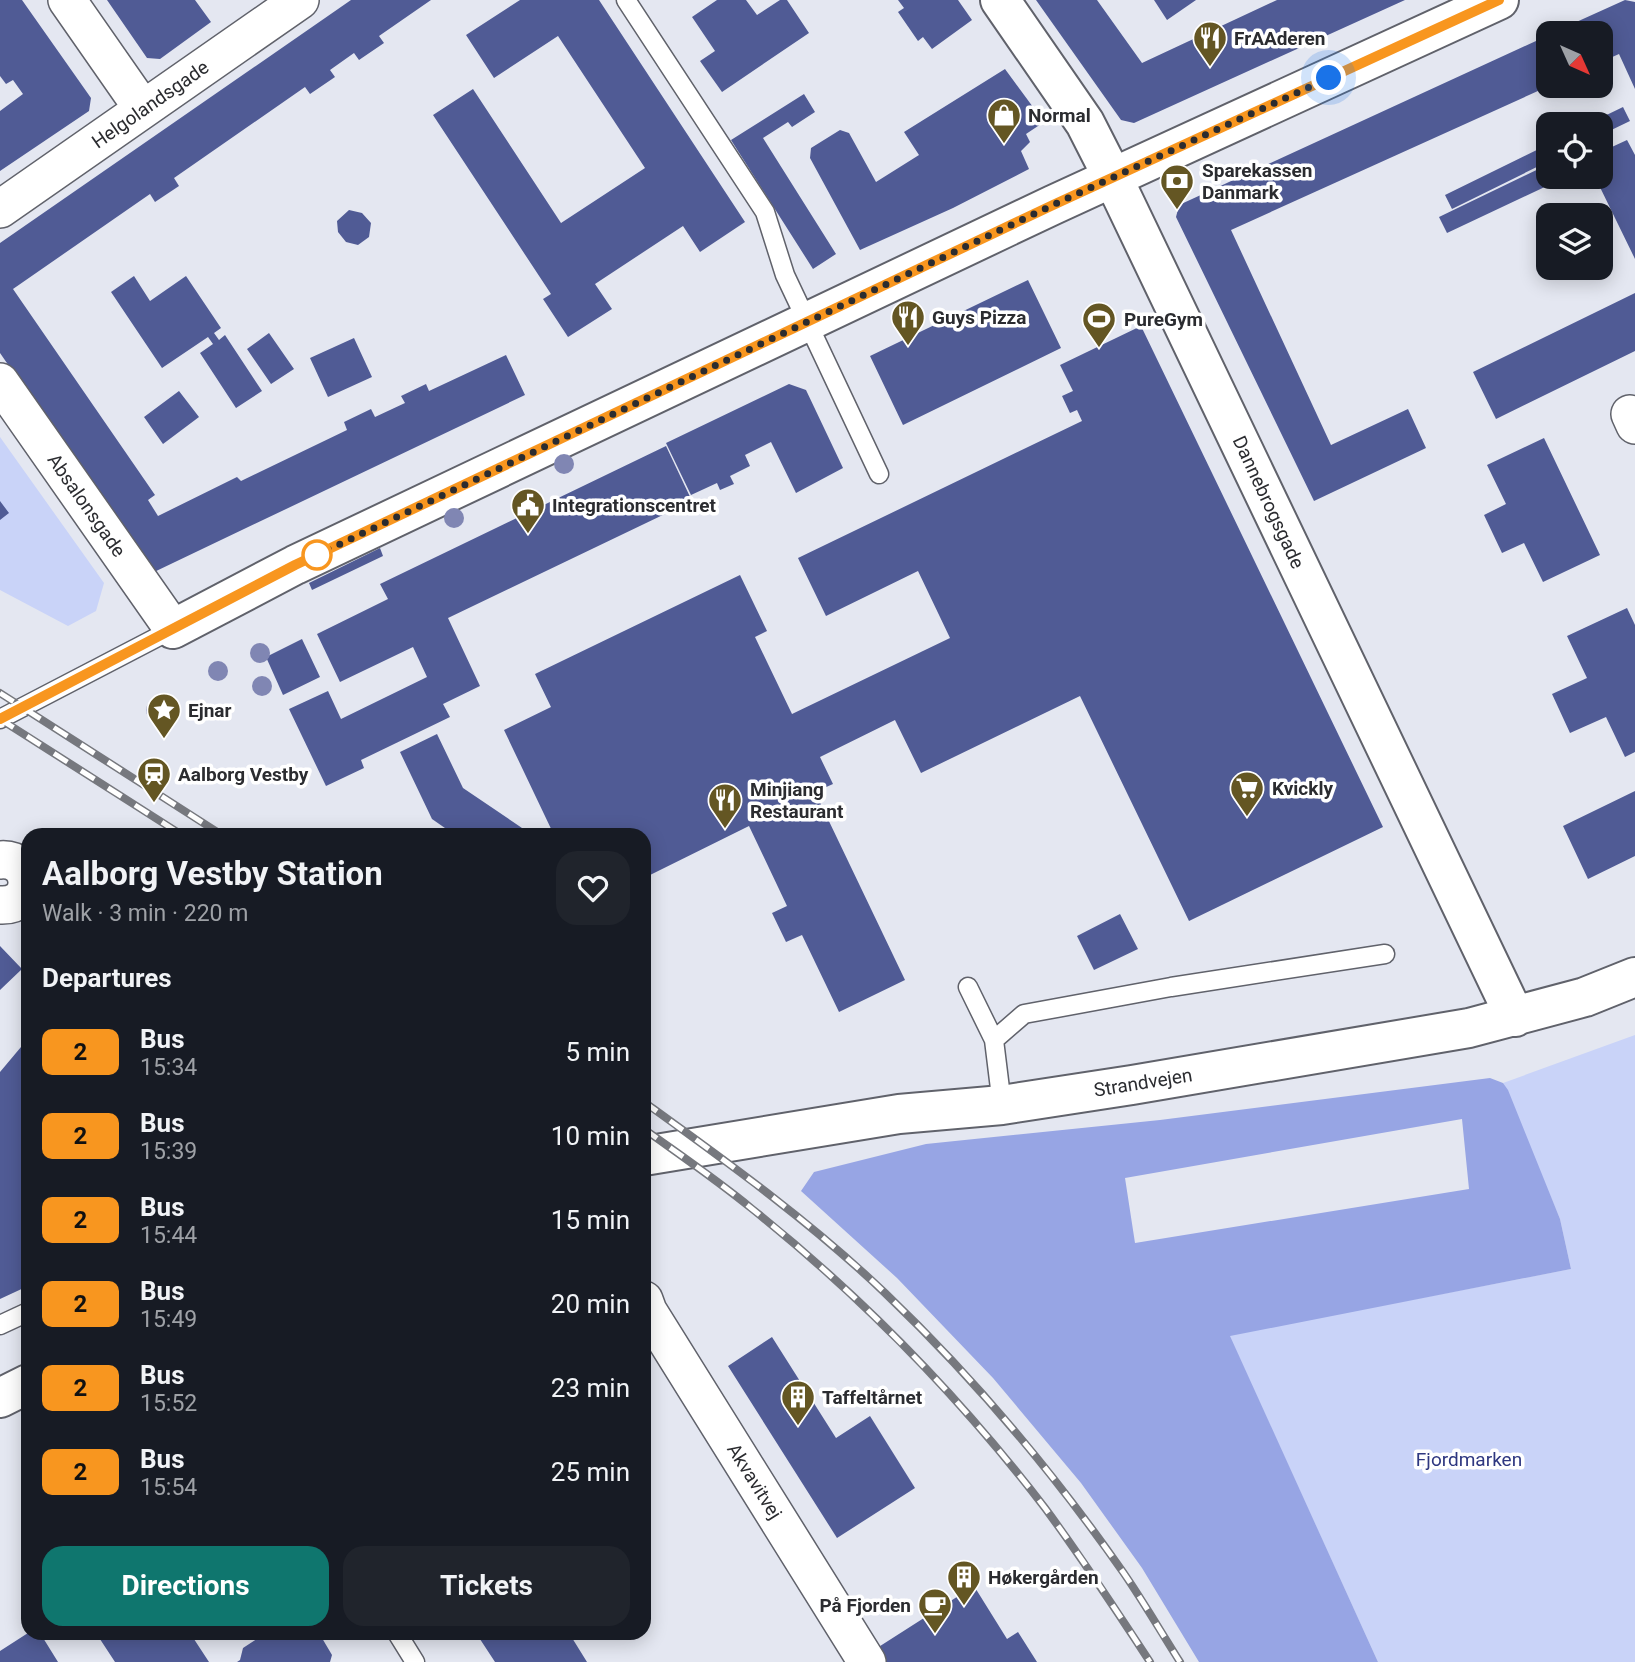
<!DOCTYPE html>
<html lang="en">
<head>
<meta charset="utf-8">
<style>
	body { margin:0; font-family:Roboto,sans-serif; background:#20242c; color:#f1f3f6; height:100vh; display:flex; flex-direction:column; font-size:26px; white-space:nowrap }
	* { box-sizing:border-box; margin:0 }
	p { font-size:23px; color:#9ea1a6 }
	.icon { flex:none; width:38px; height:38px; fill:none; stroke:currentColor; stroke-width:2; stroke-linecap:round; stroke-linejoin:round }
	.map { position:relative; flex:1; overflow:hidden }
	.side { position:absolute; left:21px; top:828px; width:630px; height:812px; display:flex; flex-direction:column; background:#171b24; border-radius:21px; box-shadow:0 4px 18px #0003 }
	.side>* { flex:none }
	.badge { padding:0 14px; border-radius:10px; font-size:24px; line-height:46px }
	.needle { width:46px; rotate:135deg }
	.controls { position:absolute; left:1536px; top:21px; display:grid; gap:14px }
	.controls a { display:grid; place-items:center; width:77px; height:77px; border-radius:14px; background:#171b24; box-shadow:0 4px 18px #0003; font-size:35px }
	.you { position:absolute; width:35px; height:35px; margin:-18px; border:5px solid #fff; border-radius:50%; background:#1a73e8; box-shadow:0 0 0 10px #1a73e833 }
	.map>.badge { position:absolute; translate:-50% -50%; box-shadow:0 0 0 4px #fff }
	h2 { padding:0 21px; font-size:26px; line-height:63px }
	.round { display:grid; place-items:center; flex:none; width:74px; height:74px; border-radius:21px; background:#20242c }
	.head { display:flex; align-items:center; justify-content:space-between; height:119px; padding:0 21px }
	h1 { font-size:33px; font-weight:700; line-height:52px }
	.cta { display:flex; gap:14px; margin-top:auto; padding:14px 21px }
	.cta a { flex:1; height:80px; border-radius:21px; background:#0f766e; color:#fff; font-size:28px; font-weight:700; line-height:80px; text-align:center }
	.cta a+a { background:#20242c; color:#f1f3f6 }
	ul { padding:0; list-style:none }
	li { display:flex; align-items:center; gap:21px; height:84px; padding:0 21px }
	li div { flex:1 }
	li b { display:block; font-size:26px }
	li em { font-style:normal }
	li .badge { min-width:77px; font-weight:700; text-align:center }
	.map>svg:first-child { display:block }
</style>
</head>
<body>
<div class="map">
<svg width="1635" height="1662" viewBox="0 0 1635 1662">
	<rect width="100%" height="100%" fill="#e4e7f1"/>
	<path fill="#c9d3f8" d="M0 437 104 583 96 611 68 626 0 590Z
		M1635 1035V1662H1378L1229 1335 1571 1269 1560 1219 1503 1083Z"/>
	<path fill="#97a5e4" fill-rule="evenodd" d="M1490 1078 1503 1083 1508 1090 1560 1219 1571 1269 1230 1336 1378 1662H1199L1142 1568 1081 1483 993 1378 897 1278 801 1191 814 1172 926 1144 1160 1120ZM1462 1119 1469 1189 1135 1243 1125 1178Z"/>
	<path fill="#505b95" d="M0 0H22L91 98 89 111 0 171V111L23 94 13 80 6 84 0 76Z
		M107 0H195L211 22 160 59 147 58Z
		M351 0H431L379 36 384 43 359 60 354 53 330 70 335 77 310 94 305 87 174 178 179 186 155 202 150 194 13 289 155 495 148 500 158 516 237 477 241 481 347 430 344 422 371 409 375 417 405 403 401 396 426 384 429 391 506 355 525 395 152 573 0 353V243Z
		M520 0H599L745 222 700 252 683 226 595 284 612 309 568 337 543 299 551 294 433 115 473 89 561 223 645 168 558 36 494 78 466 35Z
		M717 0H746L757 15 780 0H787L809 33 722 92 700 61 715 51 692 17Z
		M898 0H958L972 20 932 49 923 37 918 41 898 12 904 8Z
		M1036 0H1097L1142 63 1277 0H1405L1134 123 1121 120Z
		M1154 0H1196L1167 20Z
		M1625 0 1635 2V89L1619 54 1601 62V33H1552Z
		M1549 35V86L1231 230 1331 445 1408 409 1426 448 1314 501 1176 217 1179 205Z
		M1005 69 1044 122 1026 134 1030 142 1021 151 1029 169 953 208 860 250 810 158 811 148 840 130 849 133 876 182 919 155 904 132Z
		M804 94 815 112 792 127 788 122 763 138 836 254 813 269 731 140Z
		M1623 107 1630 121 1601 135V124H1588Z
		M1627 140 1635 155V259L1595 177H1601V152Z
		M1549 144V161L1452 209 1445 195Z
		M1549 164V177H1566L1447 233 1439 217Z
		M349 210 362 213 371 223 369 237 358 245 346 242 338 232 337 221Z
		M134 276 150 301 186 276 221 328 214 333 219 340 225 335 262 391 236 408 200 353 213 344 208 337 162 368 111 292Z
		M1028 280 1061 348 903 425 870 356Z
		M1635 293V351L1496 419 1473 372Z
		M1141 326 1383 827 1189 921 1080 696 921 773 895 720 820 757 833 784 815 792 905 980 839 1012 802 935 786 942 772 913 787 906 749 826 644 878V835H554L504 730 551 707 535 674 740 575 767 631 755 637 792 714 950 638 918 571 826 616 798 558 1082 421 1077 410 1070 413 1062 396 1073 391 1060 365Z
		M269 333 294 369 271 384 247 349Z
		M354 338 372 377 328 397 310 358Z
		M789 384 806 390 843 468 796 493 771 442 745 455 750 466 730 476 734 484 720 490 717 483 691 495 666 443Z
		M179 391 199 417 163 444 144 417Z
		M1544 438 1600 555 1543 582 1524 543 1502 553 1484 515 1506 504 1487 465Z
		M666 446 692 501 448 618 480 686 443 704 450 717 361 760 364 768 326 786 289 709 328 691 341 719 427 677 413 647 340 682 317 634 388 599 380 584Z
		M0 501 9 513 0 520Z
		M380 548 383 556 312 590 309 583Z
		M1627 608 1635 625V752L1625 757 1606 717 1570 733 1552 694 1587 678 1567 636Z
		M302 639 320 677 283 695 266 657Z
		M437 734 463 788 522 828 517 835H455L432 819 400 752Z
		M1635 791V856L1588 879 1563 826Z
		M1120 914 1138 949 1094 970 1077 936Z
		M0 946 22 969 0 990Z
		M28 1043V1286L0 1299V1072L21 1047Z
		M772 1337 836 1438 870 1416 915 1488 837 1538 728 1366Z
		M974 1586 1007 1639 1018 1632 1037 1662H886L877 1648Z
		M28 1633H40L58 1662H0V1651Z
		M96 1633H190L209 1662H115Z
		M266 1633H319L332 1655 330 1662H237L240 1660 243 1648Z
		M476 1633H569L587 1662H495Z"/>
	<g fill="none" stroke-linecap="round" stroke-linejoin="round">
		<g stroke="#60626b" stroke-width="21">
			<path id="lane" d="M626 0 765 212 785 275 879 474
				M0 719 173 629
				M968 987 994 1040 1002 1105
				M994 1040 1024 1014 1171 987 1385 954
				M0 1325 28 1312
				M397 1633 415 1662"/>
		</g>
		<g stroke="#60626b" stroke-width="40">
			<path id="street" d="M67 0 143 109
				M0 209 300 0
				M0 382 173 629
				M1630 414 1635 425
				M0 860C35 857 37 907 0 905
				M644 1300 648 1311 867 1662"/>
		</g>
		<g stroke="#60626b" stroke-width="42">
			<path id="secondary" d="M1000 0 1085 123 1113 178 1515 1017
				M173 629 295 565 1053 205 1499 0
				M644 1156 899 1114 1002 1105 1132 1085 1469 1028 1585 997 1635 977
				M0 1398 28 1384"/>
		</g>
		<use href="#lane" stroke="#fff" stroke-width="18"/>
		<use href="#street" stroke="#fff" stroke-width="37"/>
		<use href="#secondary" stroke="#fff" stroke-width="38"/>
		<g stroke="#76787e" stroke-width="8">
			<path id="rail" d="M0 693 222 835
				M0 719 182 835
				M644 1102C727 1162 811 1222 885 1293 974 1378 1053 1472 1123 1572 1143 1601 1161 1632 1180 1662
				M644 1129C680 1155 717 1180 751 1208 860 1295 960 1397 1045 1508 1082 1558 1116 1610 1150 1662"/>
		</g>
		<use href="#rail" stroke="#fff" stroke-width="5" stroke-dasharray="16" stroke-linecap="butt"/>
	</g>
	<g fill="#8086b3">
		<circle cx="564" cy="464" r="10"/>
		<circle cx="454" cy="518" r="10"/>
		<circle cx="260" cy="653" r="10"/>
		<circle cx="218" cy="671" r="10"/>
		<circle cx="262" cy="686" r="10"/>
		<circle cx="156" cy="710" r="10"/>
	</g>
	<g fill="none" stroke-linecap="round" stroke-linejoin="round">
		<g stroke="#fff" stroke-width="16">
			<path id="line" d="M0 719 295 565 1053 205 1499 0"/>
		</g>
		<use href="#line" stroke="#f8961f" stroke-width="10"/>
		<path stroke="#2b2c30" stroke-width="7" stroke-dasharray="0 12.6" d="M317 555 1053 205 1329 78"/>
	</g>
	<defs>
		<g id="restaurant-pin" transform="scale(1.75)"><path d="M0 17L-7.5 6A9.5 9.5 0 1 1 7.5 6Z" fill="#645623" stroke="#fff"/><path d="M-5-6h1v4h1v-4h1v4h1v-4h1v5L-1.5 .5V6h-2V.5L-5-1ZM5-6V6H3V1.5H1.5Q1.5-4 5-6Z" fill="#fff"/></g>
		<g id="shop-pin" transform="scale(1.75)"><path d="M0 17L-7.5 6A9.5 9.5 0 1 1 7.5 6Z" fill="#645623" stroke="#fff"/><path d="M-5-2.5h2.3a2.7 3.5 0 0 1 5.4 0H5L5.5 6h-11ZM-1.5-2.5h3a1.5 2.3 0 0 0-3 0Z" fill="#fff"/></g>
		<g id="bank-pin" transform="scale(1.75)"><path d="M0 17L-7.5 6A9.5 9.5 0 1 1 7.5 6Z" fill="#645623" stroke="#fff"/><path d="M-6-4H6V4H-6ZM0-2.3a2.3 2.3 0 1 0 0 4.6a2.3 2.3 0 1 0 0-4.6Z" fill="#fff"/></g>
		<g id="stadium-pin" transform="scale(1.75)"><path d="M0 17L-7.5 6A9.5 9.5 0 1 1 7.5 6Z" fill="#645623" stroke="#fff"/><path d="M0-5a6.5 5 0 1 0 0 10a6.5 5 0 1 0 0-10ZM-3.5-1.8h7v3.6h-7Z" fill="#fff"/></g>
		<g id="civic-pin" transform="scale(1.75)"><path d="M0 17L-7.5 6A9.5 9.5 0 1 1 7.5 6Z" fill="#645623" stroke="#fff"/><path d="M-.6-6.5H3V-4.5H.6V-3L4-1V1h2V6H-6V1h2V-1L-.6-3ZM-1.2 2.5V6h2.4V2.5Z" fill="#fff"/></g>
		<g id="sight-pin" transform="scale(1.75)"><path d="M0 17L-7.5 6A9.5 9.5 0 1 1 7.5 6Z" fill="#645623" stroke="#fff"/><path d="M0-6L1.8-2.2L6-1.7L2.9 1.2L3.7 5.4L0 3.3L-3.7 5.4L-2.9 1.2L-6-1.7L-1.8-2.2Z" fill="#fff"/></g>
		<g id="station-pin" transform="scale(1.75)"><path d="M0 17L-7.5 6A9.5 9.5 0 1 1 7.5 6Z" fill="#645623" stroke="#fff"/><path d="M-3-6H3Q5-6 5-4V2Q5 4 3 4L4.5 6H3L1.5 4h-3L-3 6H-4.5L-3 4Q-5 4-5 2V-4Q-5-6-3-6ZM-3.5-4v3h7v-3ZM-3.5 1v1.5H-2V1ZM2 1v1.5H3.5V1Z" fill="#fff"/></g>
		<g id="supermarket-pin" transform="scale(1.75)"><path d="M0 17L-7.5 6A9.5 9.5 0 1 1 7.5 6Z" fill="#645623" stroke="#fff"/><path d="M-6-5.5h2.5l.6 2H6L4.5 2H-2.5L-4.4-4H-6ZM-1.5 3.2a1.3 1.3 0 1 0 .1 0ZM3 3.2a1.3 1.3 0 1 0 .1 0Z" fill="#fff"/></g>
		<g id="building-pin" transform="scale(1.75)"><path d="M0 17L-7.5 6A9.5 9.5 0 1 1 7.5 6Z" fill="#645623" stroke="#fff"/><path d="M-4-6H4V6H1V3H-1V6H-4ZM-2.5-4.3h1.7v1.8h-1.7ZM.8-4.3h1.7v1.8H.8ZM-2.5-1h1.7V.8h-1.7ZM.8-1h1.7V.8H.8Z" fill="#fff"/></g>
		<g id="cafe-pin" transform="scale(1.75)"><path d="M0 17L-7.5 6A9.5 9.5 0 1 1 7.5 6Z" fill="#645623" stroke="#fff"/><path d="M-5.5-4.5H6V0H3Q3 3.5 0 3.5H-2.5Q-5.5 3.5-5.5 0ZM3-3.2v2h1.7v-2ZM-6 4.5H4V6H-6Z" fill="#fff"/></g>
	</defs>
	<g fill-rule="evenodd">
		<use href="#restaurant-pin" x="1210" y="38"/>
		<use href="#shop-pin" x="1004" y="115"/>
		<use href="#bank-pin" x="1177" y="181"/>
		<use href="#restaurant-pin" x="908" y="317"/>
		<use href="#stadium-pin" x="1099" y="319"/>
		<use href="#civic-pin" x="528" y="505"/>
		<use href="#sight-pin" x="164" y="710"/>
		<use href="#station-pin" x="154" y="774"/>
		<use href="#supermarket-pin" x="1247" y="788"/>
		<use href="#restaurant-pin" x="725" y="800"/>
		<use href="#building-pin" x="798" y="1397"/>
		<use href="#building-pin" x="964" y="1577"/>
		<use href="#cafe-pin" x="935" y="1605"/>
	</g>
	<circle fill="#fff" stroke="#f8961f" stroke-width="3.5" cx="317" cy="555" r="14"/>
	<g text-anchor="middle" stroke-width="7" stroke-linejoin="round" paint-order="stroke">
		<g font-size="19" font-weight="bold" fill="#2b2c30" stroke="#fff" text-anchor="start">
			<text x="1234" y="45">FrAAderen</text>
			<text x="1028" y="122">Normal</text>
			<text x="1202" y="177">Sparekassen<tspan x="1202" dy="22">Danmark</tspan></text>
			<text x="932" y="324">Guys Pizza</text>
			<text x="1124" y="326">PureGym</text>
			<text x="552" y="512">Integrationscentret</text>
			<text x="188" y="717">Ejnar</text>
			<text x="178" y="781">Aalborg Vestby</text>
			<text x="1272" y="795">Kvickly</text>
			<text x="750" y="796">Minjiang<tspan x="750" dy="22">Restaurant</tspan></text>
			<text x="822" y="1404">Taffeltårnet</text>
			<text x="988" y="1584">Høkergården</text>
			<text x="911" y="1612" text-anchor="end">På Fjorden</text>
		</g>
		<g font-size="19" fill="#2b2c30" stroke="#fff">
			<text transform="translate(150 104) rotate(-35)" y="7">Helgolandsgade</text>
			<text transform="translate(1269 502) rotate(65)" y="7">Dannebrogsgade</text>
			<text transform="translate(87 505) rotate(55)" y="7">Absalonsgade</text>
			<text transform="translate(1143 1082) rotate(-9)" y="7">Strandvejen</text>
			<text transform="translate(755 1481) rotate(58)" y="7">Akvavitvej</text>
		</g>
		<g font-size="19" fill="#2e3780" stroke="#fff">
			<text x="1469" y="1466">Fjordmarken</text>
		</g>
	</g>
</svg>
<div class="controls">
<a><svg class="needle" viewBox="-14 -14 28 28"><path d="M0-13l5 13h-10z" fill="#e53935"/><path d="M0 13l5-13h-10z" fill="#9ea1a6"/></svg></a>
<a><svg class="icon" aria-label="locate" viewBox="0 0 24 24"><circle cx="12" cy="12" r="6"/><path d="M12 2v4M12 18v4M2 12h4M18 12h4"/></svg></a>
<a><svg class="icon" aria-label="layers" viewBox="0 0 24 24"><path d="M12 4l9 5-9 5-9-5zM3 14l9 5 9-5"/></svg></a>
</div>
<div class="you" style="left:1329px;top:78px"></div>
<section class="side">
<div class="head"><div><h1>Aalborg Vestby Station</h1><p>Walk · 3 min · 220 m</p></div><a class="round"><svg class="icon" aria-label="heart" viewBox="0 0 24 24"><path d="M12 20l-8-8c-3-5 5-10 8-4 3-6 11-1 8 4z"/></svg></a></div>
<h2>Departures</h2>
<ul>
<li><span class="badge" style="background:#f8961f;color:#111">2</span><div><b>Bus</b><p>15:34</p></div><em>5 min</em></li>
<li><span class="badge" style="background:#f8961f;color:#111">2</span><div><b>Bus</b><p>15:39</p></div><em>10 min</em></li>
<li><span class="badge" style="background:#f8961f;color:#111">2</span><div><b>Bus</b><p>15:44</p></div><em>15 min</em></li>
<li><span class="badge" style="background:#f8961f;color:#111">2</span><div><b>Bus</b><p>15:49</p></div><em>20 min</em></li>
<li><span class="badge" style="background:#f8961f;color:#111">2</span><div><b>Bus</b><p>15:52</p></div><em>23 min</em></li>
<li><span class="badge" style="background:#f8961f;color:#111">2</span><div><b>Bus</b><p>15:54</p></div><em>25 min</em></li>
</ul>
<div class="cta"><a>Directions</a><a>Tickets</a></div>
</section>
</div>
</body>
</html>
